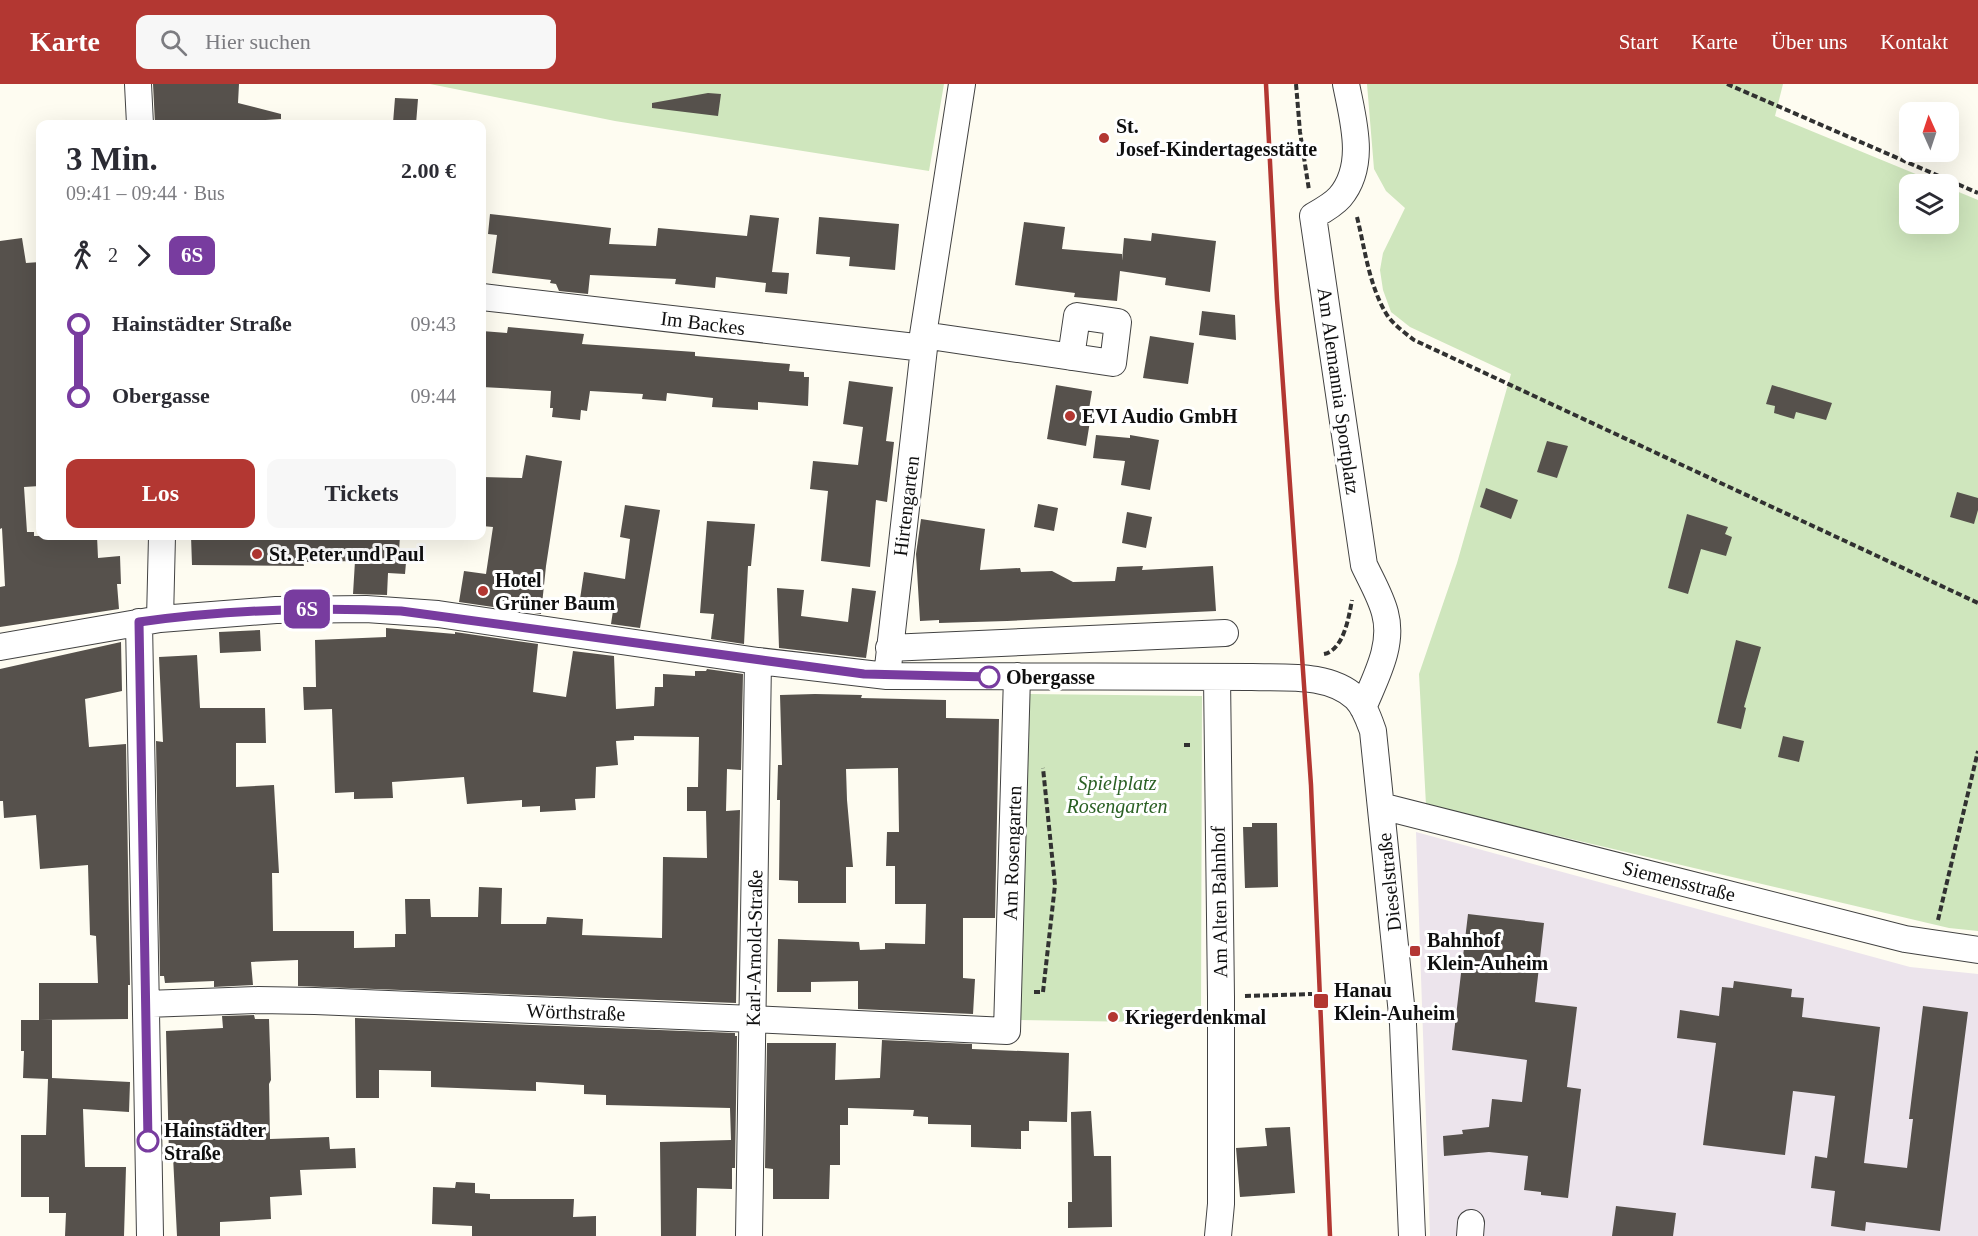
<!DOCTYPE html>
<html lang="de">
<head>
<meta charset="utf-8">
<style>
	body { margin:0; font-family:Georgia,serif; background:#f7f7f7; color:#2b2b33; height:100vh; display:flex; flex-direction:column; font-size:22px; white-space:nowrap }
	* { box-sizing:border-box; margin:0 }
	p { font-size:20px; color:#7c7c81 }
	.icon { flex:none; width:33px; height:33px; fill:none; stroke:currentColor; stroke-width:2; stroke-linecap:round; stroke-linejoin:round }
	.map { position:relative; flex:1; overflow:hidden }
	.details { position:absolute; left:36px; top:36px; width:450px; height:420px; display:flex; flex-direction:column; background:#fff; border-radius:12px; box-shadow:0 6px 24px #0002 }
	.details>* { flex:none }
	.badge { padding:0 12px; border-radius:9px; font-size:21px; line-height:39px }
	.needle { width:39px; rotate:357deg }
	.buttons { position:absolute; left:1899px; top:18px; display:grid; gap:12px }
	.buttons a { display:grid; place-items:center; width:60px; height:60px; border-radius:12px; background:#fff; box-shadow:0 6px 24px #0002; font-size:30px }
	.map>.badge { position:absolute; translate:-50% -50%; box-shadow:0 0 0 3px #fff }
	.legs { display:flex; align-items:center; gap:9px; height:66px; padding:0 30px; font-size:20px }
	.legs p { margin-inline-start:auto }
	.summary { display:flex; align-items:center; justify-content:space-between; height:102px; padding:0 30px }
	h1 { font-size:33px; font-weight:700; line-height:45px }
	.button { display:flex; gap:12px; margin-top:auto; padding:12px 30px }
	.button a { flex:1; height:69px; border-radius:12px; background:#b33732; color:#fff; font-size:24px; font-weight:700; line-height:69px; text-align:center }
	.button a+a { background:#f7f7f7; color:#2b2b33 }
	ul { padding:0 30px; list-style:none }
	li { display:flex; align-items:center; gap:21px; height:72px; font-size:22px }
	li i { display:grid; place-items:center; width:9px; height:100%; margin:0 8px; background:currentColor }
	li i::after { content:''; width:15px; height:15px; margin:-8px; border:4px solid; border-radius:50%; background:#fff }
	li p { margin-inline-start:auto }
	li:first-child i { background:linear-gradient(#0000 50%,currentColor 0) }
	li:last-child i { background:linear-gradient(currentColor 50%,#0000 0) }
	header { display:flex; align-items:center; gap:36px; box-sizing:border-box; height:84px; padding:0 30px; background:#b33732; color:#fff }
	header strong { font-size:28px }
	nav { display:flex; gap:33px; margin-inline-start:auto; font-size:21px }
	.search { width:420px; height:54px; background:#f7f7f7; display:flex; align-items:center; gap:15px; box-sizing:border-box; padding:0 21px; border-radius:12px; color:#7c7c81; font-size:22px }
	.map>svg:first-child { display:block }
</style>
</head>
<body>
<header>
<strong>Karte</strong>
<div class="search"><svg class="icon" aria-label="search" viewBox="0 0 24 24"><circle cx="10" cy="10" r="6"/><path d="M15 15l6 6"/></svg>Hier suchen</div>
<nav><a>Start</a><a>Karte</a><a>Über uns</a><a>Kontakt</a></nav>
</header>
<div class="map">
<svg width="1978" height="1152" viewBox="0 0 1978 1152">
	<rect width="100%" height="100%" fill="#fefcf1"/>
	<path fill="#ece4ec" d="M1416 748 1910 883 1978 890V1152H1430Z"/>
	<path fill="#cfe6bd" d="M430 0H944L929 87 615 37Z
		M1367 0H1783L1775 32 1940 100H1910V140H1948L1949 104 1978 116V847L1949 844 1426 721 1419 590 1457 479 1511 290 1410 243 1391 228 1383 206 1380 186 1383 169 1405 124 1386 107 1374 85Z
		M1029 610 1202 612 1201 939 1020 936Z"/>
	<path fill="#56514c" d="M153 0H239L238 19 281 30V35L251 37 250 40H227V38L155 40Z
		M708 9 721 10 718 32 652 24V19Z
		M395 14 418 15 416 40 393 39Z
		M490 130 611 144 609 160 656 162 658 144 747 152 750 131 779 134 772 188 789 189 787 210 765 208 766 199 716 193 715 204 675 200 676 195 590 191 588 210 559 207 556 200 550 199 551 196 492 189 497 151 488 150Z
		M819 133 899 140 895 186 849 182 850 173 816 170Z
		M1024 138 1065 143 1062 165 1122 170V177L1124 154 1151 157 1152 149 1216 157 1210 208 1165 201 1166 194 1120 187 1117 217 1074 213 1075 209 1015 201Z
		M22 154 26 179 40 178V402L24 403 27 448H34V452H97L98 474 120 472 121 500H117L119 525 0 543V503L5 502 2 444 0 445V157Z
		M1202 227 1235 231 1236 256 1199 251Z
		M508 243 584 250 582 260 695 268V272L790 280 789 287 804 288V293H809L808 322 758 318V326L712 323 713 314 667 309 666 317 642 315 643 310 590 307 587 327 581 326 580 336 552 333 553 324H550L551 307 482 303 484 289H482V247L507 249Z
		M1150 252 1194 259 1188 300 1143 294Z
		M849 297 893 303 886 357 894 358 887 418 876 416 870 483 821 477 828 407 810 405 813 377 858 381 863 343 843 340Z
		M1056 301 1092 307 1089 325H1092L1086 362 1047 355Z
		M1772 301 1832 319 1826 336 1796 328 1794 335 1774 329 1775 322 1766 320Z
		M1096 351 1130 354V351L1159 356 1150 406 1121 401 1125 377 1093 374Z
		M1547 357 1568 362 1557 394 1537 388Z
		M526 371 562 377 546 482 541 530 459 518 464 487 486 490 493 443 482 442V393L522 394Z
		M1486 404 1518 416 1511 435 1480 423Z
		M1957 408 1978 414V426L1974 440 1950 433Z
		M1038 420 1058 424 1054 447 1034 443Z
		M625 421 660 426 640 544 611 540 614 520 580 515 584 488 625 495 630 455 620 453Z
		M1127 428 1152 433 1146 464 1122 459Z
		M1687 430 1728 443 1725 450 1732 453 1726 472 1701 465 1688 510 1668 504Z
		M921 435 985 445 980 486 1020 484 1021 488 1052 487 1073 498 1115 497 1117 483 1143 482 1142 486 1213 482 1216 527 1007 537 939 539V536L920 537 916 470Z
		M707 437 755 440 751 482H748L744 560 711 555 714 530 700 529Z
		M191 452H400L399 467H407L405 490 388 489 387 511 353 510 355 477 303 478 304 482 192 481Z
		M777 504 804 506 801 532 848 538 852 504 876 507 866 574 779 564Z
		M386 544 455 550V548L538 560 533 608 566 613 573 567 614 572 616 625 654 622 655 603H663V590L695 592V587H706L707 585 743 590 741 686 727 685 726 727 740 726 736 919 298 902V876L251 878 253 901 214 903V897L165 899 164 892H160L156 657 163 658 159 573 197 571 200 624H265L266 659H236V703L274 701 279 789H272L273 847H354V864L395 863V850H406L405 815H430L431 833H478L479 803 502 804 501 840H546L547 833 583 835 582 851 662 854 663 773 707 774 706 727H687V703H698L699 653 634 652V656L616 657 618 681 596 683 595 714 575 715 576 726 540 728V722L522 723V716L467 720 464 693 392 698 393 714 354 715V708L335 709 332 625 304 626 303 603H316L315 556 386 553Z
		M260 546 261 567 220 569 219 548Z
		M1736 556 1761 563 1744 623 1746 624 1741 645 1717 639Z
		M121 558 122 607 85 615 89 663 126 660 130 901H128V935L39 936V899H98L96 852 90 851 88 781 40 785 36 731 4 734 3 717H0V585Z
		M815 610 862 611 861 614 946 616V634L999 635 995 834H963V894L975 895 973 930 858 925V897L811 898V908H777L778 855 859 858 860 866 885 865V859L925 860 926 820H895V782H886L887 748H899L898 684 846 685 847 716 853 783H846V819H798V797L779 796 780 716H777L778 681H782L780 611Z
		M1783 652 1804 657 1799 678 1778 673Z
		M1252 739H1277L1278 803 1245 804 1243 743H1252Z
		M1468 830 1544 839 1535 918 1577 923 1567 1003 1581 1005 1568 1114 1541 1111V1108L1524 1106 1528 1072 1489 1068 1444 1072 1443 1052 1463 1050 1462 1046 1489 1043 1492 1015 1522 1018 1527 976 1452 966Z
		M1734 897 1792 905 1791 913 1804 914 1802 933 1880 943 1864 1079 1907 1084 1913 1035H1909L1923 922 1968 928 1940 1147 1866 1138 1865 1147 1831 1142 1835 1107 1811 1104 1815 1072 1827 1074 1835 1012 1793 1007 1785 1071 1703 1061 1716 959 1677 954 1680 926 1719 932 1722 903 1733 904Z
		M254 931 255 935H269L271 996 269 1000 270 1055 329 1053 330 1065 355 1064 356 1084 300 1086 302 1111 270 1113 271 1135 220 1138V1152H177L173 1072H169L166 947 223 944 222 932Z
		M355 934 735 949V952H737L735 1084H732V1105L697 1104 696 1152H661L660 1058 731 1056 730 1024 606 1021V1011L584 1010V1001L536 998V1007L431 1003V987L379 986V1014H356Z
		M21 936H52V994L130 998 129 1028 83 1025 85 1083H126L124 1152H65L66 1129H49V1113H21V1051H46L48 995 23 994 24 967H21Z
		M882 956 972 960V965L1069 969 1067 1038 1029 1037V1047H1021V1065L971 1063V1041L928 1040V1033L913 1032 914 1026 848 1024V1041H840V1081H830L829 1115H773V1085L765 1084 767 959H836L835 996 880 994Z
		M1091 1027 1094 1072H1111L1112 1143 1068 1144V1118H1072L1071 1028Z
		M1290 1043 1295 1109 1240 1113 1236 1064 1267 1062 1265 1044Z
		M456 1098 475 1099V1109L490 1110V1115H574L573 1133 596 1132V1152H472V1142L432 1140 433 1103 455 1104Z
		M1616 1122 1676 1129 1673 1152H1612Z"/>
	<g fill="none" stroke-linecap="round" stroke-linejoin="round">
		<g stroke="#424242" stroke-width="28">
			<path id="minor" d="M138 0 140 40
				M1346 0C1353 36 1367 81 1340 113 1333 121 1322 127 1313 132L1364 481C1371 496 1381 513 1385 529 1394 562 1375 594 1363 624
				M482 213 924 264
				M923 251 1113 279 1118 238 1077 232 1071 273
				M160 535 162 452
				M139 538 150 1152
				M0 563 160 535 276 526 366 525 438 530 758 577 887 592 1252 593C1286 594 1329 589 1356 614 1365 623 1369 636 1373 647L1403 940 1412 1152
				M889 564 1225 549
				M887 592 924 264 923 251 962 0
				M1217 593 1221 913V1120L1218 1152
				M1381 722 1905 855 1978 866
				M146 920 258 916 315 917 753 935 1007 947 1017 592
				M749 1152 758 577
				M1470 1152 1471 1139"/>
		</g>
		<path stroke="#313131" stroke-width="4" stroke-dasharray="6 3" stroke-linecap="butt" d="M1296 0 1300 48 1309 106
			M1727 0 1978 109
			M1357 133C1365 165 1369 202 1387 231 1394 241 1405 249 1414 256L1978 519
			M1324 570C1344 566 1349 532 1352 516
			M1184 661H1193
			M1938 836 1978 667
			M1034 908H1043L1055 801 1043 684
			M1245 912 1312 910"/>
		<use href="#minor" stroke="#fff" stroke-width="26"/>
		<path stroke="#b33732" stroke-width="4.5" d="M1266 0 1277 215 1311 701 1330 1152"/>
	</g>
	<g fill="none" stroke-linecap="round" stroke-linejoin="round">
		<g stroke="#fff" stroke-width="14">
			<path id="line-1" d="M148 1057 139 538C225 526 314 523 401 527L864 590 989 593"/>
		</g>
		<use href="#line-1" stroke="#783c9f" stroke-width="9"/>
	</g>
	<g fill="#b33732" stroke="#fff" stroke-width="2">
		<circle cx="1104" cy="54" r="6"/>
		<circle cx="1070" cy="332" r="6"/>
		<circle cx="257" cy="470" r="6"/>
		<circle cx="483" cy="507" r="6"/>
		<rect x="1409" y="861" width="12" height="12" rx="3"/>
		<rect x="1313" y="909" width="16" height="16" rx="3"/>
		<circle cx="1113" cy="933" r="6"/>
	</g>
	<g fill="#fff" stroke="#783c9f" stroke-width="3">
		<circle cx="989" cy="593" r="10"/>
		<circle cx="148" cy="1057" r="10"/>
	</g>
	<g text-anchor="middle" stroke-width="6" stroke-linejoin="round" paint-order="stroke">
		<g font-size="20" font-weight="bold" fill="#0f0f0f" stroke="#fff" text-anchor="start">
			<text x="1116" y="49">St.<tspan x="1116" dy="23">Josef-Kindertagesstätte</tspan></text>
			<text x="1082" y="339">EVI Audio GmbH</text>
			<text x="269" y="477">St. Peter und Paul</text>
			<text x="495" y="503">Hotel<tspan x="495" dy="23">Grüner Baum</tspan></text>
			<text x="1427" y="863">Bahnhof<tspan x="1427" dy="23">Klein-Auheim</tspan></text>
			<text x="1334" y="913">Hanau<tspan x="1334" dy="23">Klein-Auheim</tspan></text>
			<text x="1125" y="940">Kriegerdenkmal</text>
		</g>
		<g font-size="20" fill="#0f0f0f" stroke="#fff">
			<text transform="translate(703 239) rotate(7)" y="7">Im Backes</text>
			<text transform="translate(1339 307) rotate(82)" y="7">Am Alemannia Sportplatz</text>
			<text transform="translate(906 422) rotate(-83)" y="7">Hirtengarten</text>
			<text transform="translate(1012 769) rotate(-88)" y="7">Am Rosengarten</text>
			<text transform="translate(1679 797) rotate(14)" y="7">Siemensstraße</text>
			<text transform="translate(1389 798) rotate(-96)" y="7">Dieselstraße</text>
			<text transform="translate(1219 818) rotate(-91)" y="7">Am Alten Bahnhof</text>
			<text transform="translate(754 864) rotate(-89)" y="7">Karl-Arnold-Straße</text>
			<text transform="translate(576 928) rotate(2)" y="7">Wörthstraße</text>
		</g>
		<g font-size="20" font-weight="bold" fill="#0f0f0f" stroke="#fff" text-anchor="start">
			<text x="1006" y="600">Obergasse</text>
			<text x="164" y="1053">Hainstädter<tspan x="164" dy="23">Straße</tspan></text>
		</g>
		<g font-size="20" font-style="italic" fill="#2b6124" stroke="#fff">
			<text x="1117" y="706">Spielplatz<tspan x="1117" dy="23">Rosengarten</tspan></text>
		</g>
	</g>
</svg>
<div class="buttons">
<a><svg class="needle" viewBox="-14 -14 28 28"><path d="M0-13l5 13h-10z" fill="#e53935"/><path d="M0 13l5-13h-10z" fill="#7c7c81"/></svg></a>
<a><svg class="icon" aria-label="layers" viewBox="0 0 24 24"><path d="M12 4l9 5-9 5-9-5zM3 14l9 5 9-5"/></svg></a>
</div>
<b class="badge" style="left:307px;top:525px;background:#783c9f;color:#fff">6S</b>
<section class="details">
<div class="summary"><div><h1>3 Min.</h1><p>09:41 – 09:44 · Bus</p></div><b>2.00 €</b></div>
<div class="legs"><svg class="icon" aria-label="walk" viewBox="0 0 24 24"><circle cx="13" cy="4" r="2"/><path d="M13 8l-2 6 4 7M11 14l-3 7M7 12l3-4h3l4 4"/></svg>2<svg class="icon" aria-label="forward" viewBox="0 0 24 24"><path d="M9 5l7 7-7 7"/></svg><b class="badge" style="background:#783c9f;color:#fff">6S</b></div>
<ul>
<li><i style="color:#783c9f"></i><b>Hainstädter Straße</b><p>09:43</p></li>
<li><i style="color:#783c9f"></i><b>Obergasse</b><p>09:44</p></li>
</ul>
<div class="button"><a>Los</a><a>Tickets</a></div>
</section>
</div>
</body>
</html>
